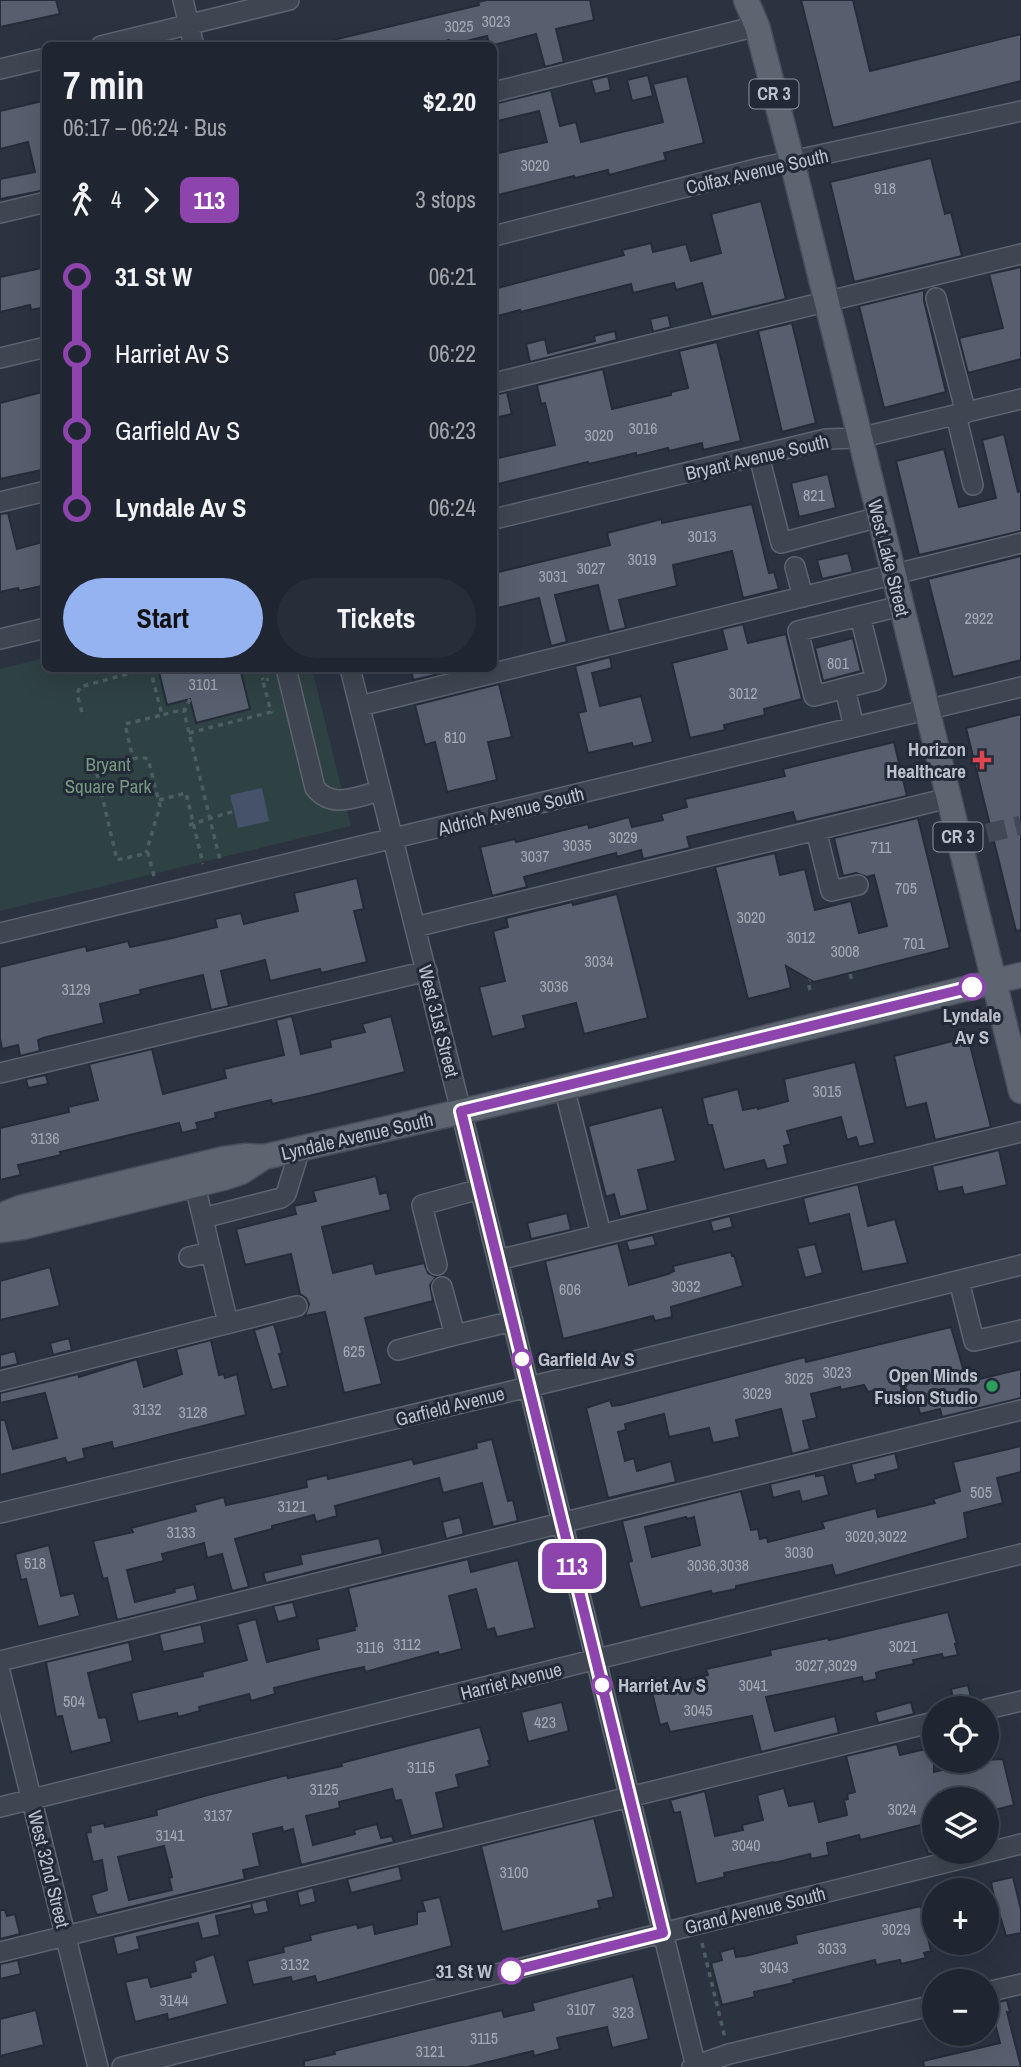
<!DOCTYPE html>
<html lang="en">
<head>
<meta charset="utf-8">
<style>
	body { margin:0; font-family:"Archivo Narrow",sans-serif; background:#282e39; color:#f1f3f6; height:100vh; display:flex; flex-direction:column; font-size:26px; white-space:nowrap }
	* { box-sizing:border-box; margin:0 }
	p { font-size:23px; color:#a2a5ab }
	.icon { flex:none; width:38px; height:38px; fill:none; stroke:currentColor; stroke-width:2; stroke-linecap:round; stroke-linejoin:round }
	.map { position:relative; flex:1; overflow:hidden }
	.details { position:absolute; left:42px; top:42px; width:455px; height:630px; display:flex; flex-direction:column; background:#202631; border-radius:10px; box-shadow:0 7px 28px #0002,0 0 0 2px #3d434d }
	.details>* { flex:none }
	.badge { padding:0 14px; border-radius:10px; font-size:24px; line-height:46px }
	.controls { position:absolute; left:922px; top:1696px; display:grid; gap:14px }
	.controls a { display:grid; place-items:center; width:77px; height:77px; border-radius:50%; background:#202631; box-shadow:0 7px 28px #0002,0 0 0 2px #3d434d; font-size:35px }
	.map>.badge { position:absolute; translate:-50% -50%; box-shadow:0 0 0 4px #fff }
	.legs { display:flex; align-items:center; gap:10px; height:77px; padding:0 21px; font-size:23px }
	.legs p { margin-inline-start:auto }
	.head { display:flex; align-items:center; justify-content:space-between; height:119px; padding:0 21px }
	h1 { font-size:38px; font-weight:700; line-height:52px }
	.primary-button { display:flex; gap:14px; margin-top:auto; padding:14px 21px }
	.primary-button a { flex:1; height:80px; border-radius:42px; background:#95b2f1; color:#111; font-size:28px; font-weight:700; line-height:80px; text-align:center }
	.primary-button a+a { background:#282e39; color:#f1f3f6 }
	ul { padding:0 21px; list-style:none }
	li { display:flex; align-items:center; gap:24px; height:77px; font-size:26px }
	li i { display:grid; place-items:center; width:10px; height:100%; margin:0 9px; background:currentColor }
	li i::after { content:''; width:18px; height:18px; margin:-9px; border:5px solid; border-radius:50%; background:#202631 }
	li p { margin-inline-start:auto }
	li:first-child i { background:linear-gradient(#0000 50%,currentColor 0) }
	li:last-child i { background:linear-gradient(currentColor 50%,#0000 0) }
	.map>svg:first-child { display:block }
</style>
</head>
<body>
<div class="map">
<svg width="1021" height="2067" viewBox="0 0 1021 2067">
	<rect width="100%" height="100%" fill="#2b3341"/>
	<path fill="#2e4143" d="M45 658 46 668 312 669 351 826 0 911V669Z"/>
	<path fill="#45526a" d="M262 788 269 821 238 828 230 795Z"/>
	<path fill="#575f6e" stroke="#252c39" stroke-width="2" fill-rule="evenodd" d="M0 0H56L60 14 0 27Z
		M487 0H590L594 20 556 29 564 62 545 67 536 34 490 46 487 36 450 45 449 40 427 46H333V40L479 5 478 2Z
		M801 0H853L870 71 1021 34V81L833 128Z
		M648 75 653 96 632 101 627 80Z
		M608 76 611 90 595 94 591 80Z
		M687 76 704 143 664 153 666 160 609 175 608 170 575 178 574 176 494 196V154L547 142 539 111 494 122V104L551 90 560 126 576 122 581 142 663 122 653 84Z
		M42 101 46 115V190L0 199V179L35 172 28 142 0 149V111Z
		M931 158 945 214 951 212 962 256 854 282 830 182Z
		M761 201 786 299 711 317 702 283 676 290 674 283 633 293 631 284 521 312 520 310 494 317V289L624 255 622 250 651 243 653 252 686 244 691 261 721 253 711 214Z
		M46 267V307L31 310 30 305 0 312V277Z
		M1021 267V359L968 373 959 338 1003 328 989 274Z
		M924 290V301L946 392 884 408 859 306Z
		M668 315 671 327 653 332 650 319Z
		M792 323 816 423 782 432 758 331Z
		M615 331 617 340 530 362 526 344 545 339 548 353 595 341 594 336Z
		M717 342 741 441 703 450 702 443 669 451 668 448 636 456V453L589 464 588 462 494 485V459L555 445 545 403 541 404 537 385 603 369 612 409 671 395V392L688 388 679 351Z
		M42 392 46 406V469L0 479V403Z
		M507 392 512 414 494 418V395Z
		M1004 434 1018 492 1021 491V531L919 555 896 461 944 449 959 507 996 498 982 440Z
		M828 474 836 508 799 517 791 483Z
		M752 504 769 573 774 572 779 589 743 598 732 551 673 565 677 586 619 600 626 628 609 632 598 585 555 595 567 642 551 646 539 598 494 609V573L610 545 607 533 662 519V523Z
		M8 513 17 549 46 541V585L19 591 18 588 0 592V514Z
		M848 553 853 572 822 579 817 560Z
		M1021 556V660L953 677 928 579Z
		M743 624 748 643 786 634 802 699 764 709 765 715 724 725 725 730 690 738 672 663 727 649 722 629Z
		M853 638 861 671 823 681 815 648Z
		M610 657 612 668 592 673 600 706 641 696 653 742 633 747 632 743 588 753 578 713 586 711 575 666Z
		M158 668H240L250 709 196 723 190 699 167 705Z
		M411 668H434L435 675 413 680Z
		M499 684 512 737 488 742 497 780 447 792 435 742 425 745 415 705Z
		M1021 714V930L1016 931 966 728Z
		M894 742 907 796 796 822 793 812 687 837 690 848 643 859 641 850 617 857 616 853 524 877 527 887 492 896 480 847 515 839 516 842 588 824 589 828 629 817 632 827 663 820 661 814 687 807 685 799 785 776 783 769Z
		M918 818 950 948 814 982 786 966 791 988 748 999 715 867 775 853 780 875 805 869 815 910 851 901 859 933 887 926 874 875 867 877 856 873 843 876 834 838Z
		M357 878 364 909 354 911 367 962 321 973 320 969 270 981 265 960 221 971 229 1006 211 1010 203 975 140 990 141 994 100 1004 104 1023 43 1038 38 1040 40 1051 20 1056 18 1045 2 1049 0 1038V967L86 946 87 951 128 941 130 947 168 939 217 927 215 919 241 913 244 924 298 911 294 893Z
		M617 894 648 1018 584 1034 576 1003 523 1016 526 1028 492 1037 479 987 505 981 493 931 508 927 506 918 572 902 573 905Z
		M292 1016 301 1054 331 1047 330 1040 365 1032 362 1024 391 1016 405 1072 309 1096 272 1104 271 1100 215 1113 216 1118 196 1123 198 1129 182 1133 179 1123 60 1152 61 1155 18 1165 21 1175 0 1180V1128L69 1112 68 1107 98 1100 89 1064 152 1049 163 1094 226 1078 224 1069 284 1055 276 1020Z
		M968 1037 991 1127 935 1140 926 1103 906 1108 894 1056Z
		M855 1062 875 1143 859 1147 856 1137 847 1140 841 1117 787 1131 791 1144 784 1146 788 1164 767 1169 764 1160 724 1170 712 1125H708L702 1098 738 1089 743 1110 758 1107V1109L788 1101 784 1079Z
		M46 1075 48 1084 28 1088 26 1079Z
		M662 1107 676 1161 638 1170 648 1210 620 1217 614 1194 606 1197 588 1126Z
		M999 1150 1007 1185 964 1195 962 1187 938 1192 932 1166Z
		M376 1176 380 1194 387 1192 391 1210 322 1227 333 1273 373 1263 376 1274 424 1263 428 1273 436 1277 430 1285 433 1301 365 1318 382 1384 344 1393 325 1312 305 1316 309 1304 306 1298 300 1294 291 1254 245 1265 236 1229 296 1214 294 1206 316 1201 313 1191Z
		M858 1184 868 1226 895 1219 908 1263 862 1272 849 1214 809 1224 803 1198Z
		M567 1213 571 1230 531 1239 527 1223Z
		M730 1216 733 1227 713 1232 710 1221Z
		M653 1235 656 1245 629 1251 626 1241Z
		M618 1243 629 1285 668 1274 674 1271 673 1266 731 1252 732 1256 734 1255 743 1286 671 1307 672 1317 655 1321 653 1316 563 1339 545 1261Z
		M815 1244 823 1273 805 1278 797 1248Z
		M50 1267 60 1306 0 1320V1281Z
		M274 1324 282 1353 279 1354 288 1386 272 1390 254 1330Z
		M951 1327 967 1382 1021 1369V1398L942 1417 940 1409 920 1414 915 1394 882 1402 880 1389 868 1392 864 1385 841 1390 840 1387 811 1394 817 1418 803 1421 810 1449 792 1454 781 1409 736 1420 740 1437 713 1443 709 1428 669 1437 664 1414 625 1424 626 1430 618 1432 625 1461 634 1458 637 1471 671 1461 676 1482 608 1498 586 1408 610 1400 612 1406 620 1405 805 1357 806 1362Z
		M69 1338 72 1350 53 1355 50 1343Z
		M211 1340 219 1375 224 1374 225 1378 237 1374 246 1415 113 1449 112 1442 83 1449 85 1458 67 1463 65 1458 0 1475V1420H5L13 1449 57 1438 45 1393 0 1403V1393L78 1374 79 1377 137 1359 144 1387 182 1374 176 1349Z
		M15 1351 18 1364 0 1368V1355Z
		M492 1439 508 1501 513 1500 518 1521 493 1527 482 1483 443 1493 439 1478 335 1506 337 1516 316 1522 314 1515 272 1526V1529L235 1539 249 1587 232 1591 222 1554 207 1558 204 1543 162 1554 164 1561 127 1570 135 1602 175 1592 174 1589 194 1584 198 1600 117 1620 107 1578 103 1579 93 1541 133 1532 131 1528 196 1511 194 1505 224 1497 226 1505 264 1497 307 1487 306 1480 327 1475 328 1479 412 1459 414 1464 477 1448 476 1443Z
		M1021 1446V1472L997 1478 1003 1503 964 1513 968 1538 835 1576 832 1565 736 1586V1589L712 1594 711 1591 640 1608 628 1562 632 1561 622 1521 741 1491 751 1530 758 1529 760 1539 767 1537 768 1542 824 1528 822 1522 876 1508 878 1517 935 1503 933 1499 960 1491 953 1462ZM686 1517 687 1519 694 1517 700 1545 652 1557 645 1527Z
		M895 1453 899 1469 875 1475 876 1479 856 1484 851 1464Z
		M816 1473V1476L824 1475 829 1495 802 1502 799 1491 773 1498 770 1484Z
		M460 1517 464 1534 446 1539 442 1522Z
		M379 1538 383 1554 266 1583 263 1573 302 1564 300 1555Z
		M49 1545 61 1596 74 1593 80 1616 38 1627 26 1579 21 1580 15 1554Z
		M468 1559 471 1572 518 1560 535 1628 497 1637 494 1628 487 1630 476 1589 449 1596 462 1649 439 1655 438 1652 365 1672 364 1667 326 1675 274 1688 275 1694 251 1701 249 1694 199 1707 200 1711 178 1717 177 1713 138 1722 131 1693 203 1676 202 1672 247 1660 237 1624 256 1619 267 1662 319 1649 317 1639 355 1630 354 1627 357 1626 348 1588Z
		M293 1602 297 1617 278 1622 273 1606Z
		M948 1612 957 1644H955L958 1655 943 1658 942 1654 913 1660 914 1664 881 1671 876 1673 877 1679 863 1682 862 1677 766 1697 775 1731 835 1716 839 1733 761 1752 752 1716 670 1732 667 1723 660 1725 651 1688 708 1675 706 1669 771 1655 770 1650 828 1638 829 1640Z
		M201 1624 205 1643 163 1652 159 1634Z
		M129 1642 133 1661 88 1673 99 1718 106 1717 112 1742 71 1752 62 1716 56 1717 46 1662Z
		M968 1685 973 1705 955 1708 951 1689Z
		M562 1702 569 1731 528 1742 521 1712Z
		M911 1702 914 1714 878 1723 875 1712Z
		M480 1727 490 1760 488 1761 490 1766 456 1775 459 1787 436 1793 444 1828 411 1836 401 1800 395 1801 392 1789 339 1802 340 1808 306 1816 313 1845 355 1834 354 1830 377 1824 381 1838 392 1836 394 1842 301 1865 293 1829 283 1832 282 1827 253 1834 260 1866 243 1870 245 1879 102 1914 97 1915 95 1911 91 1895 107 1890 102 1860 93 1862 86 1833 91 1832 90 1826 104 1823 105 1827 157 1815 156 1810 204 1796 287 1775 288 1778 342 1766 341 1763ZM164 1846 172 1877 169 1878 172 1890 129 1900 118 1857Z
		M897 1744 900 1755 934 1747V1772L982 1760 1003 1759 1014 1805 987 1812V1799H934V1853L928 1854 921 1825 860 1840 859 1835 832 1842 827 1843 829 1855 811 1859 810 1854 774 1863 773 1862 724 1873 725 1877 696 1884 680 1812 674 1813 670 1800 705 1791 715 1836 743 1830 742 1825 763 1820 757 1795 784 1788 789 1806 814 1801 819 1822 847 1815 844 1800 848 1799 847 1794 855 1792 846 1756Z
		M594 1818 614 1897 598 1901 600 1908 502 1932 481 1846Z
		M399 1866 402 1880 351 1893 347 1879Z
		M1013 1877 1021 1910V1933L1006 1936 1000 1916 998 1917 991 1882Z
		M313 1887 316 1902 300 1906 297 1892Z
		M440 1897 452 1946 317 1983 315 1976 292 1982 291 1977 253 1985 247 1961 284 1952 283 1947 311 1940 310 1935 357 1924 358 1928 373 1924 375 1934 417 1924V1912L425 1911 422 1901Z
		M266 1899 269 1912 254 1915 252 1908 216 1916 220 1935 202 1939 198 1923 137 1937 140 1949 117 1955 113 1937 251 1903 252 1907 251 1903Z
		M921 1906 931 1951 924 1953 926 1958 901 1964 900 1960 876 1965 875 1960 793 1980 794 1983 754 1992 755 1997 722 2005 711 1963 722 1960 720 1952 734 1948 736 1957 745 1956 797 1943 795 1935Z
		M0 1910H5L7 1916 15 1914 20 1934 0 1939Z
		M214 1954 228 2004 168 2020 167 2014 135 2022 125 1982 148 1977 151 1987 191 1977 190 1973 196 1971 194 1961Z
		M18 1960 21 1974 0 1979V1964Z
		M633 1976 649 2039 612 2048 607 2027 557 2038 560 2049 534 2056 533 2051 468 2067H304V2061L335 2054 334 2051 502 2010 504 2017 534 2010 532 2003Z
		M1007 2000 1010 2012H1007L1021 2067H924L923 2061 1000 2043 990 2004Z
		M36 2010 44 2045 0 2056V2019Z"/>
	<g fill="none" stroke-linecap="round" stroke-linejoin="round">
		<path stroke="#414856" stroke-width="19" stroke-dasharray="19 10" stroke-linecap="butt" d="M959 840 1021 825"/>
		<g stroke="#5d636f" stroke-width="22">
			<path id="minor" d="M183 0 194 46
				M101 46 289 0
				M0 69 46 58
				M494 92 757 26
				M0 213 46 202
				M494 236 760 168 1021 111
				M936 298 966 413
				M0 358 46 347
				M494 383 1021 254
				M956 415 973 485
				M759 456 781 543 879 517
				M0 502 46 491
				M494 519 826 439 859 438 1021 399
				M795 567 803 597
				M860 616 876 680 814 696 798 631 901 606
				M0 639 46 628
				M286 668 315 788C333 810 356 796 381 791
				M350 668 461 1111 696 2067
				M845 689 854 727
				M360 706 1021 543
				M816 830 831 891 858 885
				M415 927 949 798
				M0 933 1021 687
				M0 1073 427 971
				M564 1087 601 1234
				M195 1186 228 1323
				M203 1218 281 1198 286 1194 300 1149
				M189 1257 211 1252
				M498 1260 1021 1132
				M437 1265 422 1205 480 1189
				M959 1281 974 1341 1021 1330
				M442 1287 455 1335 513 1321
				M398 1350 455 1335
				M0 1381 297 1306
				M0 1513 562 1379 1021 1265
				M0 1661 1021 1410
				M0 1672 98 2067
				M987 1709 1021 1701
				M0 1807 1021 1554
				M0 1952 934 1722
				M987 1992 1021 1984
				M122 2067 1021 1844
				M692 2067 729 2054 934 2005"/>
		</g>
		<g stroke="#494e5b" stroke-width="27">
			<path id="major" d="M746 0 757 26 792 161 1021 1091
				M0 1216 20 1208 224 1159 246 1156 264 1157 533 1095 1021 975
				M0 1230 23 1227 223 1178 241 1172 261 1159"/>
		</g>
		<path stroke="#4d5d61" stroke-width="3.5" stroke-dasharray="5 5" stroke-linecap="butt" d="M150 668 162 715 185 709
			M260 668 263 680
			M190 699 184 712 220 860
			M82 712 77 694 80 687 149 668
			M189 733 271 712 263 681 269 679
			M133 759 140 757 148 759 160 806 146 853
			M159 800 186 793 203 864
			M189 825 234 811
			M154 876 148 853 117 860 97 774 111 765 133 759 125 724 162 715
			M850 974 852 980
			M810 990 808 982 810 980
			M702 1943 725 2038"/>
		<use href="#minor" stroke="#3f4651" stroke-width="19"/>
		<use href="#major" stroke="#5d6571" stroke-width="24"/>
	</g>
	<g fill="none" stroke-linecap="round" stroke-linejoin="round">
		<g stroke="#fff" stroke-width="16">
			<path id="line-1" d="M511 1971 663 1933 461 1111 972 987"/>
		</g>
		<use href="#line-1" stroke="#8e44ad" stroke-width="10"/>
	</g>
	<path fill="#e0444e" stroke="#232a37" stroke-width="2.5" d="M978.5 749.5h7v7h7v7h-7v7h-7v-7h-7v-7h7z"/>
	<g fill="#fff" stroke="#8e44ad" stroke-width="3.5">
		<circle cx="972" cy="987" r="12"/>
		<circle cx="522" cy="1359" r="9"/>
		<circle cx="602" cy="1685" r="9"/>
		<circle cx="511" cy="1971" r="12"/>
	</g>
	<circle fill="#2e9e5b" stroke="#232a37" stroke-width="2.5" cx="992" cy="1386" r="7"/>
	<g text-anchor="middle" stroke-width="6" stroke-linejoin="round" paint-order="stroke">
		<g font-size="16" fill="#a3a8b4">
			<text x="496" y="27">3023</text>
			<text x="459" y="32">3025</text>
			<text x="535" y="171">3020</text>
			<text x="885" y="194">918</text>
			<text x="643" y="434">3016</text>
			<text x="599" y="441">3020</text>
			<text x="814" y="501">821</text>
			<text x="702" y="542">3013</text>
			<text x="642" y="565">3019</text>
			<text x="591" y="574">3027</text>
			<text x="553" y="582">3031</text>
			<text x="979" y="624">2922</text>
			<text x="838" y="669">801</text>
			<text x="203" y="690">3101</text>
			<text x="743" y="699">3012</text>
			<text x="455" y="743">810</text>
			<text x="623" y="843">3029</text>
			<text x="577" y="851">3035</text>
			<text x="881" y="853">711</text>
			<text x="535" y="862">3037</text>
			<text x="906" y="894">705</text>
			<text x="751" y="923">3020</text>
			<text x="801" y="943">3012</text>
			<text x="914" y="949">701</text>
			<text x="845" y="957">3008</text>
			<text x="599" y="967">3034</text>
			<text x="554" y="992">3036</text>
			<text x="76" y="995">3129</text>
			<text x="827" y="1097">3015</text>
			<text x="45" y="1144">3136</text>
			<text x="686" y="1292">3032</text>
			<text x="570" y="1295">606</text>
			<text x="354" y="1357">625</text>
			<text x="837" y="1378">3023</text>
			<text x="799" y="1384">3025</text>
			<text x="757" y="1399">3029</text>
			<text x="147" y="1415">3132</text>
			<text x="193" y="1418">3128</text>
			<text x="981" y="1498">505</text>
			<text x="292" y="1512">3121</text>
			<text x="181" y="1538">3133</text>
			<text x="876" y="1542">3020,3022</text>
			<text x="799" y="1558">3030</text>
			<text x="35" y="1569">518</text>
			<text x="718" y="1571">3036,3038</text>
			<text x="407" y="1650">3112</text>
			<text x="903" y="1652">3021</text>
			<text x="370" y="1653">3116</text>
			<text x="826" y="1671">3027,3029</text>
			<text x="753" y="1691">3041</text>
			<text x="74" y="1707">504</text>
			<text x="698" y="1716">3045</text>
			<text x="545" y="1728">423</text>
			<text x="421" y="1773">3115</text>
			<text x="324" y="1795">3125</text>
			<text x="902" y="1815">3024</text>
			<text x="218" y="1821">3137</text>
			<text x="170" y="1841">3141</text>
			<text x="746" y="1851">3040</text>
			<text x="514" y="1878">3100</text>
			<text x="896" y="1935">3029</text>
			<text x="832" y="1954">3033</text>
			<text x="295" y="1970">3132</text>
			<text x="774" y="1973">3043</text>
			<text x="174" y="2006">3144</text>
			<text x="581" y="2015">3107</text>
			<text x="623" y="2018">323</text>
			<text x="484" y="2044">3115</text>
			<text x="430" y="2057">3121</text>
		</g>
		<g fill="#232a37" stroke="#8e949f" stroke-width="2">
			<rect x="749.5" y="79.5" width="49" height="29" rx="5"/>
			<rect x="933.5" y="822.5" width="49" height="29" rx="5"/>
		</g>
		<g font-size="18" font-weight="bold" fill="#bcc1cb">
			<text x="774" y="100">CR 3</text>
			<text x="958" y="843">CR 3</text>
		</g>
		<g font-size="19" fill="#bcc1cb" stroke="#232a37">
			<text transform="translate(757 171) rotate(-13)" y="7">Colfax Avenue South</text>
			<text transform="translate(757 457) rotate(-13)" y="7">Bryant Avenue South</text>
			<text transform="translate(889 558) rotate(76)" y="7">West Lake Street</text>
			<text transform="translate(511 811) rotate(-14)" y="7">Aldrich Avenue South</text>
			<text transform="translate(439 1021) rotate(76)" y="7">West 31st Street</text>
			<text transform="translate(357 1136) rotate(-13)" y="7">Lyndale Avenue South</text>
			<text transform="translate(450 1406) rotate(-14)" y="7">Garfield Avenue</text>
			<text transform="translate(511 1681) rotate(-14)" y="7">Harriet Avenue</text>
			<text transform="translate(49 1869) rotate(76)" y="7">West 32nd Street</text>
			<text transform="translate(755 1910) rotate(-14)" y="7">Grand Avenue South</text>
		</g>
		<g font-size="19" font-weight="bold" fill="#bcc1cb" stroke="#232a37" text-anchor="end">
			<text x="966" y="756">Horizon<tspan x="966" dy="22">Healthcare</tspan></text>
			<text x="978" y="1382">Open Minds<tspan x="978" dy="22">Fusion Studio</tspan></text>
		</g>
		<g font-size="19" fill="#769980" stroke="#232a37">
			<text x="108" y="771">Bryant<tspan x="108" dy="22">Square Park</tspan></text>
		</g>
		<g font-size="19" font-weight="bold" fill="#bcc1cb" stroke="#232a37" text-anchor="start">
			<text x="972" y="1022" text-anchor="middle">Lyndale<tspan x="972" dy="22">Av S</tspan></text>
			<text x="538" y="1366">Garfield Av S</text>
			<text x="618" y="1692">Harriet Av S</text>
			<text x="492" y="1978" text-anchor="end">31 St W</text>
		</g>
	</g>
</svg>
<div class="controls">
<a><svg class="icon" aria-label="locate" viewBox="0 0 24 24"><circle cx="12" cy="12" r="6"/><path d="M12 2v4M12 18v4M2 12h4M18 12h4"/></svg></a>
<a><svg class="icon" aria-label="layers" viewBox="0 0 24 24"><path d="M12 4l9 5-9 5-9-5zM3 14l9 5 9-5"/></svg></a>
<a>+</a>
<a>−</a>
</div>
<b class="badge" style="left:572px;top:1566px;background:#8e44ad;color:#fff">113</b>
<section class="details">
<div class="head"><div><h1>7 min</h1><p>06:17 – 06:24 · Bus</p></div><b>$2.20</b></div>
<div class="legs"><svg class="icon" aria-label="walk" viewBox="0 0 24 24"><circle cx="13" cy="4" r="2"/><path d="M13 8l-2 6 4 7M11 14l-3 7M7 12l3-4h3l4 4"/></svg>4<svg class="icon" aria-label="forward" viewBox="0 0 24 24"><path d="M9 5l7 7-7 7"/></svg><b class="badge" style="background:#8e44ad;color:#fff">113</b><p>3 stops</p></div>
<ul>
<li><i style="color:#8e44ad"></i><b>31 St W</b><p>06:21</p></li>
<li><i style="color:#8e44ad"></i><span>Harriet Av S</span><p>06:22</p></li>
<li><i style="color:#8e44ad"></i><span>Garfield Av S</span><p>06:23</p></li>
<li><i style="color:#8e44ad"></i><b>Lyndale Av S</b><p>06:24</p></li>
</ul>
<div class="primary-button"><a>Start</a><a>Tickets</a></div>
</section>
</div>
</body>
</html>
